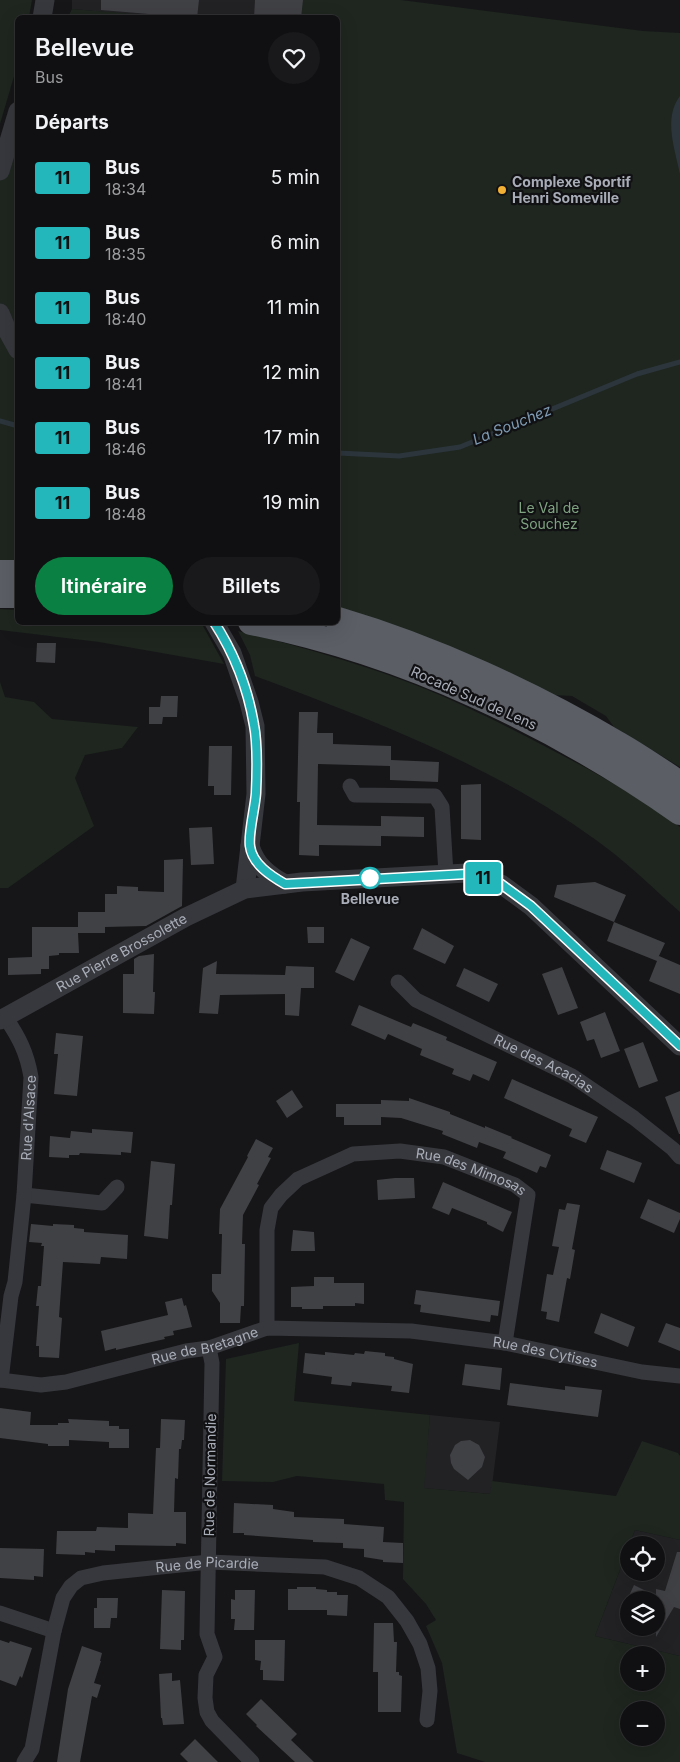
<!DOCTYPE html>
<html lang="fr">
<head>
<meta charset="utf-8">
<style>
	body { margin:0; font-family:Inter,sans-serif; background:#19191b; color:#f1f3f6; height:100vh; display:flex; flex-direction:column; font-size:19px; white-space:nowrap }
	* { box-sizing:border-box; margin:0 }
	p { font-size:16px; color:#9c9d9f }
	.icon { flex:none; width:28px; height:28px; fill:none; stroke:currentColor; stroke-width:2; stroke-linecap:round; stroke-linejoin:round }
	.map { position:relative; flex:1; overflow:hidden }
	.sheet { position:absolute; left:15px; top:15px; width:325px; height:610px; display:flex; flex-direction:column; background:#101012; border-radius:8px; box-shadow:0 5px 20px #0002,0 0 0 1px #303032 }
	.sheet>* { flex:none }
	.badge { padding:0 10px; border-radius:4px; font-size:18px; line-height:32px }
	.tools { position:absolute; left:620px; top:1536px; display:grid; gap:10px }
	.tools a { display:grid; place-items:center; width:45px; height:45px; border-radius:50%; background:#101012; box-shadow:0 5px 20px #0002,0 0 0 1px #303032; font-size:25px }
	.map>.badge { position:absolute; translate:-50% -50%; box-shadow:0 0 0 2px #fff }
	h2 { padding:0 20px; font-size:19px; line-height:45px }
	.round { display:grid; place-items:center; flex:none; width:52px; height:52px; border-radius:26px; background:#19191b }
	.headline { display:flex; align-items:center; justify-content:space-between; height:85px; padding:0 20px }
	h1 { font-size:24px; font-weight:600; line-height:38px }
	.primary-button { display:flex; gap:10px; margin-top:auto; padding:10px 20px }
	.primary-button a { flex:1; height:58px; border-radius:30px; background:#0b8043; color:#fff; font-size:20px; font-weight:600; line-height:58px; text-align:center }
	.primary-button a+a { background:#19191b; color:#f1f3f6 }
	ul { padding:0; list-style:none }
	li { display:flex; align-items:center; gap:15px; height:65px; padding:0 20px }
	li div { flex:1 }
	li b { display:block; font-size:19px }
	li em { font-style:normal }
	li .badge { min-width:55px; font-weight:700; text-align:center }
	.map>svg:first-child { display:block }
</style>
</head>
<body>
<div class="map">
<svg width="680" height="1762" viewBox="0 0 680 1762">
	<rect width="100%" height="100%" fill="#161618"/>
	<path fill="#222225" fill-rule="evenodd" d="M72 0H299L298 18H170L72 9Z
		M430 1415 500 1422 491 1494 423 1488Z
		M635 1530 680 1540V1656L595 1636 629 1546V1572H656V1545H629ZM629 1600H656V1628H629Z"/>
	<path fill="#1e261f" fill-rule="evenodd" d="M0 0H32L29 17 18 18 17 66 0 124Z
		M299 0H401L643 31 680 33V767L614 727 606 716 572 696 553 695 338 609V18H298Z
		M72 9 170 17H68Z
		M0 143 18 150 17 561H0Z
		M0 609 17 610 18 622H167L203 626 224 664 99 642 0 630Z
		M238 631C286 643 333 656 380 672 439 692 495 720 550 749 595 772 639 797 680 827V912C656 891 633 868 608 849 503 769 377 722 255 676L250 655Z
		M0 682 5 697 34 702 52 719 138 727 122 748 85 755 75 778 94 826 8 888H0Z
		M299 1343 294 1401 430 1415 424 1488 490 1494 492 1481 616 1496 642 1441 678 1453 680 1456V1540L635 1530 595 1636 680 1656V1762H485L457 1753 442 1663 426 1626 436 1620 426 1604 403 1579 404 1502 385 1500 384 1484 297 1476 273 1482 222 1481 226 1359ZM629 1655H656V1682H629ZM629 1710H656V1738H629Z"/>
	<path fill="#2c353c" d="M680 96V174C675 149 663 118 680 96Z"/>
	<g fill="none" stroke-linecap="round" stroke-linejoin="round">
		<path stroke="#2c353c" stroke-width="5" d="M0 421 18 426
			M338 453 399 456 460 447 637 374 680 362"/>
	</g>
	<path fill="#404145" d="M101 0H199L197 18 101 10Z
		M255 0H303L301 18H254Z
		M37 643H56L55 663 36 662Z
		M161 696H178L177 717H163L162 724H149V707H160Z
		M299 712H318L317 733H333V744L391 746V760L439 762 438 782 390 780V766L318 764 317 825 381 826V816L424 817V837L381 836V846L319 845V856L299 855 300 802H297Z
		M209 746H232L231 795H214V786H208Z
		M481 784V840L461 839V785Z
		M212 827 214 864 191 865 189 828Z
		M183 859 182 906 146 926 105 927V933H78L79 953H59V955L49 956V969H41V974L8 975V958L32 957V927H78V932V912H105V894H117V886L138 887V891L164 892V860Z
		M595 882 626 895 614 922 554 897 557 885Z
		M614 922 665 943 658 958 659 956 680 965V994L649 981 657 961 607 941Z
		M307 927H324V943H308Z
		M422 928 454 946 445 964 413 949Z
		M351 938 370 947 354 981 335 972Z
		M154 954 153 992H155L154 1014 123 1013V974H134V959L139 956Z
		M217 961 216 974 285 975 286 966 314 967V988H301L299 1016 285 1015V994L220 995 218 1014 199 1013 203 968Z
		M562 967 578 1008 558 1015 542 974Z
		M464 968 498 984 489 1002 456 986Z
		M359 1005 411 1027 413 1023 447 1037 446 1040 497 1062 489 1081 473 1074 470 1081 452 1074 454 1069 420 1055 422 1049 388 1034 385 1040 351 1025Z
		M605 1012 620 1051 601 1058 594 1039 587 1041 580 1022Z
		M56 1033 83 1036 77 1096 54 1094 58 1054H54Z
		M643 1042 658 1081 639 1088 624 1049Z
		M512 1079 598 1117 586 1143 569 1136 572 1129 504 1098Z
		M292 1090 303 1107 287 1118 276 1101Z
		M680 1091V1134H679L665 1097Z
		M409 1098 450 1112V1114L485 1128V1126L512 1137 511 1138 551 1155 546 1168 540 1166 537 1173 503 1158 506 1152 479 1142 477 1148 442 1134 443 1131 401 1118 381 1117V1125H344V1117H336V1104H381V1100L409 1101Z
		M92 1129 133 1132 131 1153 121 1152V1155L80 1153 79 1155H69V1158L49 1157 50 1136 70 1138 71 1131 92 1133Z
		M256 1139 273 1148 268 1157 271 1158 257 1184 259 1185 243 1215 242 1244H245L244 1306H241L240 1323H220V1303L212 1291V1274H221L222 1234H219L220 1209 248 1157 247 1156Z
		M607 1150 642 1163 634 1183 600 1169Z
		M151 1161 175 1164 172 1205H170L168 1239 144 1236Z
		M395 1178H414L415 1198 378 1200 377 1180Z
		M443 1182 512 1212 503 1232 487 1224V1222L452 1208 449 1215 432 1208Z
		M648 1199 680 1213V1219L674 1233 640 1218Z
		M567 1203 580 1205 572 1249 575 1250 570 1279 567 1278 559 1322 546 1319 547 1312 541 1311 547 1274 553 1275 559 1247 552 1246 559 1209 565 1210Z
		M31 1224 53 1226V1224L74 1225V1228L84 1229V1232L128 1235 127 1259 101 1257 100 1264 63 1262 59 1317 62 1318 59 1358 39 1357V1346H36L39 1306H36L38 1286H41L44 1246H41L42 1243 29 1242Z
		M293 1230 314 1232 315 1251H291Z
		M314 1277H334V1283H364V1304L355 1303V1306H323V1309H302V1307H291V1287L314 1286Z
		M416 1290 500 1301 498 1316 491 1315 490 1322 420 1312 421 1305 414 1304Z
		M182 1298 184 1306 186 1305 192 1327 173 1331 174 1335 164 1337 165 1339 116 1350V1348L105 1351 101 1331 168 1315 165 1302Z
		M601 1313 635 1327 628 1347 594 1333Z
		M666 1323 680 1328V1351L658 1342Z
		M365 1351 385 1353V1356L394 1357V1359L413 1364 409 1393 391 1391 392 1386 352 1382 351 1386 331 1384 332 1377 303 1373 305 1353 325 1355V1352L354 1355 355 1353 364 1354Z
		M465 1364 502 1368 500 1390 462 1385Z
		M510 1383 565 1390V1386L602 1390 598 1417 507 1405Z
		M0 1408 31 1412 30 1425H58V1423H69L68 1419 109 1421V1426H119V1429H129V1448H109V1442L69 1440V1446H48V1444L0 1438Z
		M161 1419 185 1420 184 1440H182L181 1449H179L178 1479 175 1478 174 1512H186V1544L176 1543V1546L115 1545V1551L95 1550V1553L85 1552V1555L56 1554 57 1531H96L97 1527 128 1528V1513L153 1514 156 1448H160Z
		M470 1440 479 1445 485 1457 482 1467 468 1480 454 1469 451 1463 450 1455 455 1445 461 1441Z
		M234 1503 273 1505V1509L294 1512V1517L344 1519V1524L384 1527 383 1542 403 1543V1563L383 1562V1560L364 1557V1549L343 1548V1543L313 1542V1540L244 1535V1533H233Z
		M0 1548 44 1549 43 1577 34 1576V1580L0 1578Z
		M677 1552H680V1609L674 1607 656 1637V1600H627L634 1585 656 1596V1589L665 1591Z
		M297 1587H316V1589L327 1590V1592H337V1595H348L347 1616 327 1615V1610H288V1589H297Z
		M162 1590 185 1591 184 1640H181V1650L160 1649Z
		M235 1590H255L254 1630H234L235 1619H231V1599L235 1600Z
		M97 1598H118L117 1618H111L110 1628H94V1608H97Z
		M374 1623H393L394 1642H397L396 1672H399V1675L402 1676 401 1712H378V1672H373Z
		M0 1640 9 1643 10 1641 32 1648 22 1678 20 1676 16 1686 0 1680Z
		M255 1640H285L284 1681 263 1680V1670H260L261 1661 255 1660Z
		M82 1646 102 1653 100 1661H101L94 1683 101 1685 97 1698 92 1696 80 1762H57L68 1689Z
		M172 1673V1681L180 1680 184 1724 163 1725 162 1718H161L159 1674Z
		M261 1699 297 1734 291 1740 314 1762H295L256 1726 257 1725 246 1714Z
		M195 1739 218 1762H188L180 1754Z"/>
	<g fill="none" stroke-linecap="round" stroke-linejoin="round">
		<g stroke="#37383d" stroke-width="15">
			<path d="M350 786 355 795 435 796 442 807 446 874"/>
			<path id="s1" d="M398 982 416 1000 572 1076 634 1118 673 1149 680 1157"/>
			<path d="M24 1195 102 1203 117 1187"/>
			<path id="s2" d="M267 1328V1230L271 1208 281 1195 298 1179 353 1154 400 1151 444 1157 515 1185 528 1195 505 1343"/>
			<path d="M209 1348 212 1363 207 1634 215 1657 206 1675 205 1698 207 1712 212 1721 252 1762"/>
			<path id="s3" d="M0 1380 41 1385 66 1382 186 1351 209 1348 267 1328 411 1331 505 1343 642 1372 680 1376"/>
			<path id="s4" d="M1 1380 11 1296 15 1282 24 1195 31 1077C27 1053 19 1037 5 1017"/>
			<path d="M0 1613 54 1631"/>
			<path id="s5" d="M24 1762 32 1749 54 1631 63 1598 71 1586 81 1578 103 1573 209 1562 325 1567 359 1578 388 1597 407 1621 420 1644 428 1668 430 1691 427 1720"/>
		</g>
		<g stroke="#37383d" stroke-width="19">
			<path d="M42 18 45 0"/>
			<path d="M0 171 18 111"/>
			<path d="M0 313 7 330 18 350"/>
			<path d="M214 622 232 653 249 702 255 726 256 794 245 889"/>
			<path d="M250 846C256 865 268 875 285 884"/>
			<path id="s6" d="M0 1020 186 917 245 889 302 882 467 873 501 884 531 906 680 1046"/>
		</g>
		<path stroke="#5b5e65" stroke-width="26" d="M0 573H18
			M0 595H18
			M338 620C433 648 533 694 619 745 640 757 660 771 680 784
			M251 622C404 652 553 723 680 812"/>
	</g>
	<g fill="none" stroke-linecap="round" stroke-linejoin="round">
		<g stroke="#fff" stroke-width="11">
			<path id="line" d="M214 622C234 653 248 689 254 725 258 746 257 771 256 793 255 808 248 834 250 846 252 864 271 876 285 884L467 874 501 884 531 906 680 1046"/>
		</g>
		<use href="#line" stroke="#23b6bb" stroke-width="8"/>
	</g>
	<circle fill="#f2b134" stroke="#111113" stroke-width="2" cx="502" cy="190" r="5"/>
	<circle fill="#fff" stroke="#23b6bb" stroke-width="2.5" cx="370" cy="878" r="10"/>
	<g text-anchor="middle" stroke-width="4.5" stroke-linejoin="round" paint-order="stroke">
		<g font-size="14" font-weight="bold" fill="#a8adb8" stroke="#111113" text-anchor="start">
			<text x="512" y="187">Complexe Sportif<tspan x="512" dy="16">Henri Someville</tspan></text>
		</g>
		<g font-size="14" fill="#7fa381" stroke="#111113">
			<text x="549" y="513">Le Val de<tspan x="549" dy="16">Souchez</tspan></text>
		</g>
		<g font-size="14" fill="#a8adb8" stroke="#111113">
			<text transform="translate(474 698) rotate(24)" y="5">Rocade Sud de Lens</text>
			<text dy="5" stroke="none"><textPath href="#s6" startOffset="139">Rue Pierre Brossolette</textPath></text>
			<text dy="5" stroke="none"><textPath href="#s1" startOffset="168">Rue des Acacias</textPath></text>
			<text dy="5" stroke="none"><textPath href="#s4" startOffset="264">Rue d'Alsace</textPath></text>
			<text dy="5" stroke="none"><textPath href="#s2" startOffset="342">Rue des Mimosas</textPath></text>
			<text dy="5" stroke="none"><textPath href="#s3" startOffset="210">Rue de Bretagne</textPath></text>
			<text dy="5" stroke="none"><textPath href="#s3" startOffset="555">Rue des Cytises</textPath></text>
			<text transform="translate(210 1475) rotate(-89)" y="5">Rue de Normandie</text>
			<text dy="5" stroke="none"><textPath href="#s5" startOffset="324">Rue de Picardie</textPath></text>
		</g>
		<g font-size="14" font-weight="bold" fill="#a8adb8" stroke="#111113">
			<text x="370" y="904">Bellevue</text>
		</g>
		<g font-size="15" font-style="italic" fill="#7f9bb3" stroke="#111113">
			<text transform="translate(512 425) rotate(-22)" y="5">La Souchez</text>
		</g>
	</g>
</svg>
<div class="tools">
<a><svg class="icon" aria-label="locate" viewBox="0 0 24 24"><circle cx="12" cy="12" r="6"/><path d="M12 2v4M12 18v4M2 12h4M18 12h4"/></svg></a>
<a><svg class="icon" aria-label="layers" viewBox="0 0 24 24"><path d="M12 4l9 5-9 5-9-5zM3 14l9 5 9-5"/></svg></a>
<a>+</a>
<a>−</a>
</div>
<b class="badge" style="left:483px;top:878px;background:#23b6bb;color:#111">11</b>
<section class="sheet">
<div class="headline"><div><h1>Bellevue</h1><p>Bus</p></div><a class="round"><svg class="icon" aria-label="heart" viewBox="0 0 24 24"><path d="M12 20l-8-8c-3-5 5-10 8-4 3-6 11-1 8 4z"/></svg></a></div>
<h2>Départs</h2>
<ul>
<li><span class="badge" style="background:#23b6bb;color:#111">11</span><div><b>Bus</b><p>18:34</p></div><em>5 min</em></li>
<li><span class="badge" style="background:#23b6bb;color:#111">11</span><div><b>Bus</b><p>18:35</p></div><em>6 min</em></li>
<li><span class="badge" style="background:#23b6bb;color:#111">11</span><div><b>Bus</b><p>18:40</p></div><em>11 min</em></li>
<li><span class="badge" style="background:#23b6bb;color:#111">11</span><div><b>Bus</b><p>18:41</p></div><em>12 min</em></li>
<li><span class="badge" style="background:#23b6bb;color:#111">11</span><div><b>Bus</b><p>18:46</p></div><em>17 min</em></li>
<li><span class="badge" style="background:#23b6bb;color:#111">11</span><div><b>Bus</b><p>18:48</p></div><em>19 min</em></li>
</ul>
<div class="primary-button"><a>Itinéraire</a><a>Billets</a></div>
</section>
</div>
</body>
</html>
